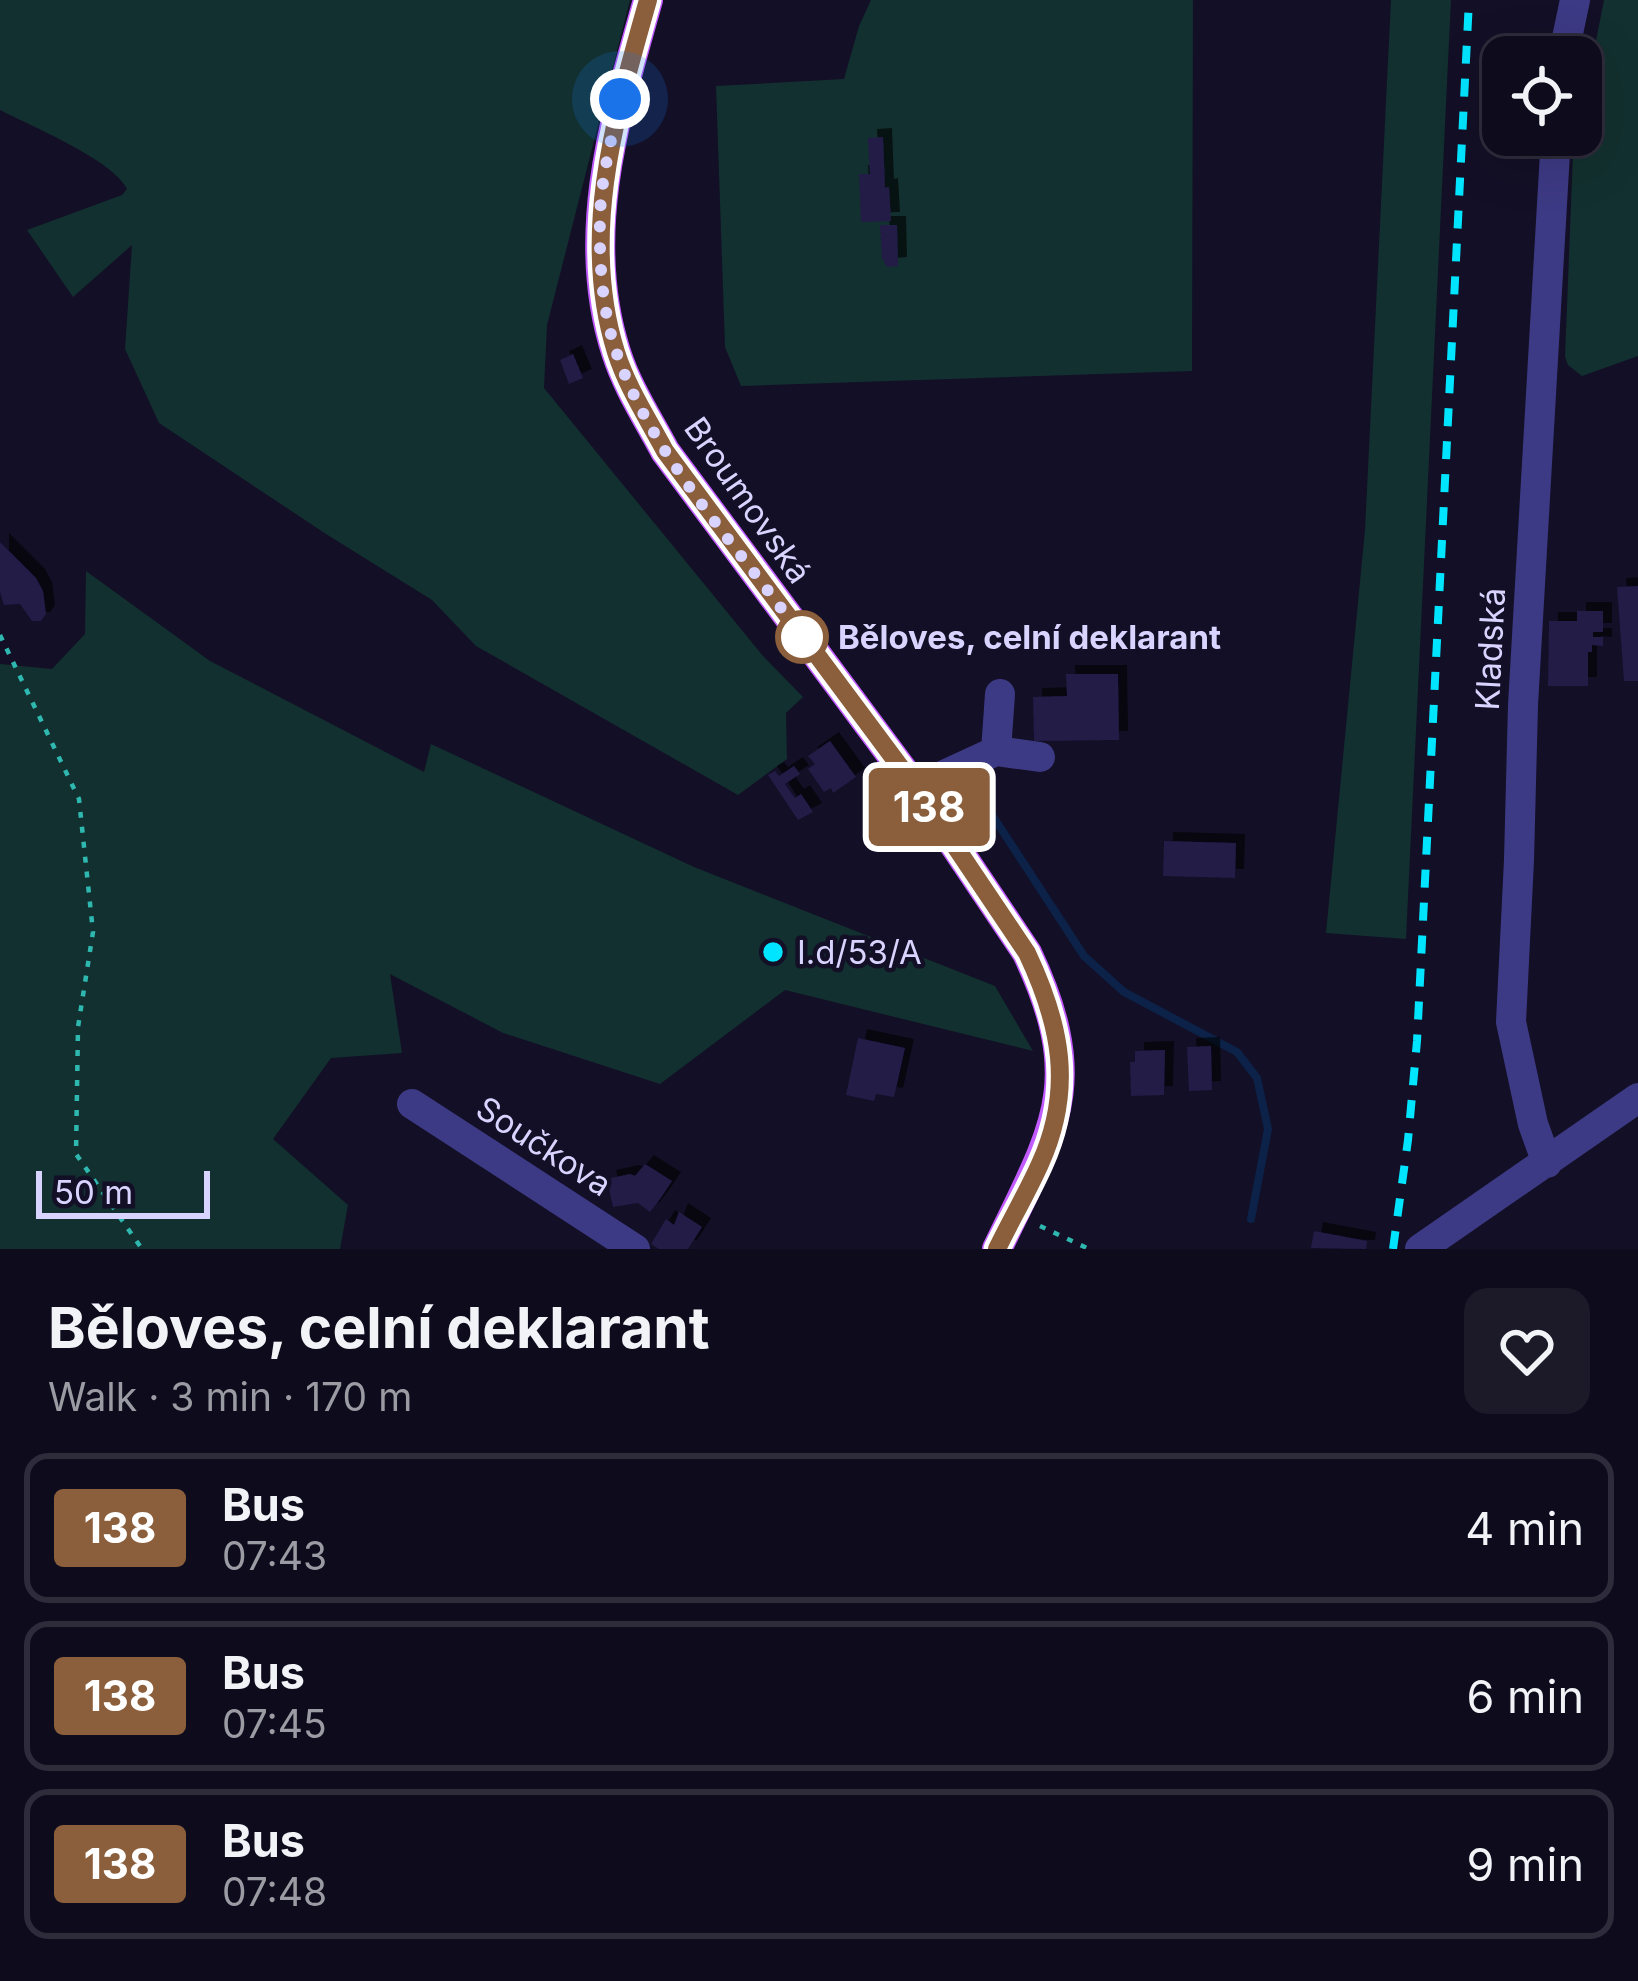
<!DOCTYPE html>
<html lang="en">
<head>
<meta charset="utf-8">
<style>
	body { margin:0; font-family:Inter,sans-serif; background:#1c1929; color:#f1f3f6; height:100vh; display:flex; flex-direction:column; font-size:45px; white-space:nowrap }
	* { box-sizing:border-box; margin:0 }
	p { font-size:39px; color:#9b9ba3 }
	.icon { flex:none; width:66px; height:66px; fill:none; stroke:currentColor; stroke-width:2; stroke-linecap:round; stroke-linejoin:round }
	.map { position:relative; height:1249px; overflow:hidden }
	.panel { display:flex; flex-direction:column; background:#0e0b1c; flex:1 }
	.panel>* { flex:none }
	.badge { padding:0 24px; border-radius:9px; font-size:42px; line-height:78px }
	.tools { position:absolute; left:1482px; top:36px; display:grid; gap:24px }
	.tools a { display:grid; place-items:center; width:120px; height:120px; border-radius:24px; background:#0e0b1c; box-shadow:0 12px 48px #0002,0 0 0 3px #2e2b3b; font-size:60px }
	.scale { position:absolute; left:36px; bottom:30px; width:174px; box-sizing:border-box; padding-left:12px; border:6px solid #d9d4ff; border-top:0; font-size:33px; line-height:42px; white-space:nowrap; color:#d9d4ff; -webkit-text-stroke:9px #130f26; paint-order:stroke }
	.you { position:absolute; width:60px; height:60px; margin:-30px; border:9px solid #fff; border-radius:50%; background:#1a73e8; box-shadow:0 0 0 18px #1a73e833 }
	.map>.badge { position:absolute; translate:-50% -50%; box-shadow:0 0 0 6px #fff }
	.round { display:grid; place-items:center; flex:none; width:126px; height:126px; border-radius:24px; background:#1c1929 }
	.headline { display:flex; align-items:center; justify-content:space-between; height:204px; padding:0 48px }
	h1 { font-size:57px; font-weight:700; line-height:90px }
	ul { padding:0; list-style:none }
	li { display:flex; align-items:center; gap:36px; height:150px; margin:0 24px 18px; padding:0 24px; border:6px solid #2e2b3b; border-radius:24px }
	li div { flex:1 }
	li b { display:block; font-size:45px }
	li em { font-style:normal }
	li .badge { min-width:132px; font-weight:700; text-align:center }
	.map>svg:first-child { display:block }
</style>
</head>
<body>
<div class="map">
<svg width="1638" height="1249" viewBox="0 0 1638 1249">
	<defs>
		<filter id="shadow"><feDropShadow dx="9" dy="-9" stdDeviation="0" flood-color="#0009"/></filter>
	</defs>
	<rect width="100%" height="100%" fill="#130f26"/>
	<path fill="#12302f" d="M0 0H630L547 325 544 388 763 656 803 697 786 713 787 759 738 795 476 646 432 600 326 534 159 423 125 349 132 245 73 297 27 230 122 195 127 189C113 160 31 126 0 110Z
		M871 0H1193L1192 371 741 386 725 347 716 86 844 79 859 26Z
		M1391 0H1451L1406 939 1326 933 1365 530Z
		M1604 0H1638V356L1582 376 1568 365 1565 357 1573 153 1577 135H1581V117Z
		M86 571 210 661 424 772 431 744 694 867 995 986 1033 1051 785 990 660 1084 503 1033 390 974 402 1053 331 1058 273 1139 348 1205 340 1249H0V664L52 669 85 634Z"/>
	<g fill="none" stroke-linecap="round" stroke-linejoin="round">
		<path stroke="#0c2248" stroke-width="8" d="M968 778 1084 956 1124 992 1237 1052 1257 1078 1268 1129 1251 1219"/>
	</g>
	<path fill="#241b47" filter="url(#shadow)" d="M883 137 885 188 889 187 891 221 861 222 859 174H870L868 138Z
		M880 225H897L898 266 887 267 882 258Z
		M573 354 583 378 569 384 560 360Z
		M0 542 36 578 43 591 46 614 41 621H32L20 604 4 605 0 592Z
		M1638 586V681H1624L1617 587Z
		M1577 611H1603V632H1593V637H1603V646L1592 645V652H1588V686H1548L1549 621H1577Z
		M1066 674H1118L1119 740 1034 741 1033 697 1067 696Z
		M830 741 856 777 833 793 831 788 824 792 808 769 815 764 808 756Z
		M794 766 800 774 785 784 795 798 801 794 813 812 798 820 768 775 775 771 779 776Z
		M1164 841 1236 843 1235 878 1163 876Z
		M858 1038 905 1048 894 1097 876 1094 874 1101 846 1095Z
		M1211 1046 1212 1090 1189 1091 1187 1047Z
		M1165 1050 1164 1095 1131 1096 1130 1062H1135V1051Z
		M645 1164 672 1181 660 1199 650 1212 638 1203 613 1207 607 1179 630 1174 635 1176Z
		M679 1212 702 1227 688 1249H659L651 1244 666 1219 674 1225Z
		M1314 1231 1367 1241 1366 1249 1311 1248Z"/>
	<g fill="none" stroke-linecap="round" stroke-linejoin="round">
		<path stroke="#2fb8b0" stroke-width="4.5" stroke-dasharray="6 9" stroke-linecap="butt" d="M0 635 79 799 93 932 78 1027 76 1154 142 1249
			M1040 1226 1089 1249"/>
		<path stroke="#3d3a85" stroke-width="30" d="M1563 57 1575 0
			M996 751 1000 694
			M916 788 996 751 1040 757
			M412 1104 635 1249
			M1547 1163 1533 1124 1511 1022 1519 860 1523 705 1556 135
			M1420 1249 1638 1098"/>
		<path stroke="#c25bff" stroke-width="30" d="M648 0C616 114 578 234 616 352 627 387 648 419 665 451L916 788 1027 953C1089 1084 1054 1130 997 1249"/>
		<path stroke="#00e5ff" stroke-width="8" stroke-dasharray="18 15" stroke-linecap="butt" d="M1393 1249 1408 1140 1417 1041 1469 0"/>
	</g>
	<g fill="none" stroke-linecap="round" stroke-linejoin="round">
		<g stroke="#fff" stroke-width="27">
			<path id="line" d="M648 0C616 114 579 234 616 352 627 387 648 419 665 451L916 788 1027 953C1061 1025 1074 1089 1040 1164 1027 1193 1011 1220 997 1249"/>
		</g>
		<use href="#line" stroke="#8b5e3c" stroke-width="18"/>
		<path stroke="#d9d4ff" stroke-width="12" stroke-dasharray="0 21.6" d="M620 99C612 138 601 177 600 217 599 262 602 312 617 354 653 459 743 552 802 637"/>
	</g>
	<circle fill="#fff" stroke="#8b5e3c" stroke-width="6" cx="802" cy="637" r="24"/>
	<circle fill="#00e5ff" stroke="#130f26" stroke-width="4.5" cx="773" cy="952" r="12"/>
	<g text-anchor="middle" stroke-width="9" stroke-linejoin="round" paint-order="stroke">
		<g font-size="33" fill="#d9d4ff" stroke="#130f26">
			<text transform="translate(748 500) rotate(55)" y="12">Broumovská</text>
			<text transform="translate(1490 649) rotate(-87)" y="12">Kladská</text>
			<text transform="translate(544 1146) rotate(33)" y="12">Součkova</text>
		</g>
		<g font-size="33" font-weight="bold" fill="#d9d4ff" stroke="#130f26" text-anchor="start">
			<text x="838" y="649">Běloves, celní deklarant</text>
		</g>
		<g font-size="33" fill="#d9d4ff" stroke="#130f26" text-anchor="start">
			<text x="797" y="964">I.d/53/A</text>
		</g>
	</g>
</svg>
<div class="tools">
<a><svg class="icon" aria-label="locate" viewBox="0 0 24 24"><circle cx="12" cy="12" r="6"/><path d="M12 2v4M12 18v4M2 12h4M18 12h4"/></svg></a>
</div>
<div class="scale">50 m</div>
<div class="you" style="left:620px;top:99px"></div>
<b class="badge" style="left:929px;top:807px;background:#8b5e3c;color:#fff">138</b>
</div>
<section class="panel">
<div class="headline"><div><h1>Běloves, celní deklarant</h1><p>Walk · 3 min · 170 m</p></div><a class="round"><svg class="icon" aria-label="heart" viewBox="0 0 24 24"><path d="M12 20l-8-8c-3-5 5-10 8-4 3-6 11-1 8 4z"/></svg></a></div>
<ul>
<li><span class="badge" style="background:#8b5e3c;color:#fff">138</span><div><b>Bus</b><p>07:43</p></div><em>4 min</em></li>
<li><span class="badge" style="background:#8b5e3c;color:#fff">138</span><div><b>Bus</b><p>07:45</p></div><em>6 min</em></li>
<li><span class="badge" style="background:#8b5e3c;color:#fff">138</span><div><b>Bus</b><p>07:48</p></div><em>9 min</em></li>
</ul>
</section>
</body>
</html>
